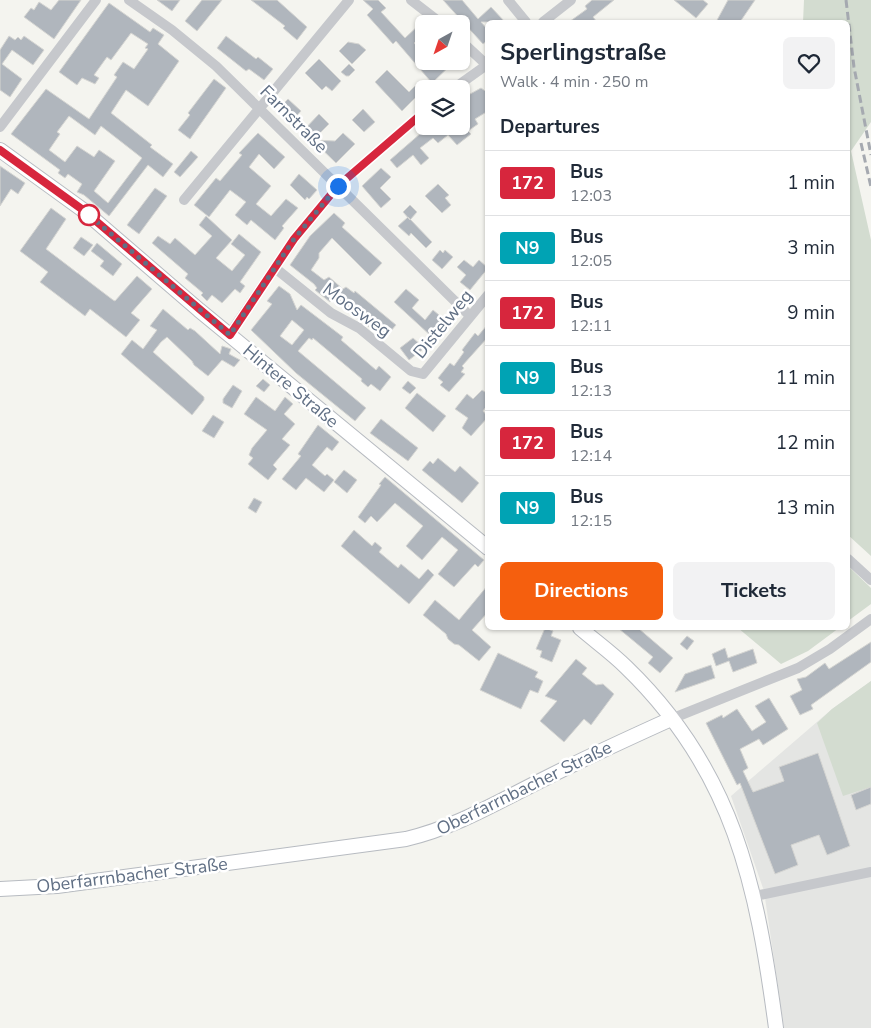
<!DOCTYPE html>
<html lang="en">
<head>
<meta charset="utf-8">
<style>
	body { margin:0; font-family:"Nunito Sans",sans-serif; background:#f2f2f3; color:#1f2937; height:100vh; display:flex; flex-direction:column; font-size:19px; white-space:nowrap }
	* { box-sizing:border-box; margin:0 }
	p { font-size:16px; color:#747a83 }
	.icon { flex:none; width:28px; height:28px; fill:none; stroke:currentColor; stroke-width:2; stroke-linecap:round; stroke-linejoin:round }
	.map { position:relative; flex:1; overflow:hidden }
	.side { position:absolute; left:485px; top:20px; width:365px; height:610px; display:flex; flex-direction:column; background:#fff; border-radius:8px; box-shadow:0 1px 4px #0004 }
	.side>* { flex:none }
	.badge { padding:0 10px; border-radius:4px; font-size:18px; line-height:32px }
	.needle { width:32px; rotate:220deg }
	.buttons { position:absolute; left:415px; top:15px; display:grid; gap:10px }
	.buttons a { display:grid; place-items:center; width:55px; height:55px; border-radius:8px; background:#fff; box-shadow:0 1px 4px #0004; font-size:25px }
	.you { position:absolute; width:25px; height:25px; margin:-12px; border:4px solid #fff; border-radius:50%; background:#1a73e8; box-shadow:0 0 0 8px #1a73e833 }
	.map>.badge { position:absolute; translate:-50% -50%; box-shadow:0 0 0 2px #fff }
	h2 { padding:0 15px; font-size:19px; line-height:45px }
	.round { display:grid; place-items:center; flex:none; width:52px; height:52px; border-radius:8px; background:#f2f2f3 }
	.head { display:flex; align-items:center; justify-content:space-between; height:85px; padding:0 15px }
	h1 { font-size:24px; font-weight:700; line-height:38px }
	.button { display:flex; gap:10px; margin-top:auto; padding:10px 15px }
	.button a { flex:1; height:58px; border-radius:8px; background:#f55f0e; color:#fff; font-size:20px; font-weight:700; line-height:58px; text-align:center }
	.button a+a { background:#f2f2f3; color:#1f2937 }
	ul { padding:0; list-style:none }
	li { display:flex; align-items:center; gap:15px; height:65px; padding:0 15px; border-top:1px solid #e0e1e3 }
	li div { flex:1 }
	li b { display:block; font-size:19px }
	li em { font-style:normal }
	li .badge { min-width:55px; font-weight:700; text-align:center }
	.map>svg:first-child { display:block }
</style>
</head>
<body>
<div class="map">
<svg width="871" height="1028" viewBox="0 0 871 1028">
	<rect width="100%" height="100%" fill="#f4f4ef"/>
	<path fill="#e4e5e3" d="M871 681V1028H784L764 891 731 796 832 709Z"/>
	<path fill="#d3dcd0" d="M804 0H871V122L851 151 871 240V556L848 535V22H803Z
		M848 566 871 588V604L848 621Z
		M738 628H839L808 651 781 664Z
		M871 681V787L843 796 817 723 832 709Z"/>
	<path fill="#b0b6bd" stroke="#d5d5d2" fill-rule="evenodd" d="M59 0H81L54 39 24 17 31 8 34 10 39 2 51 10Z
		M157 0H180L172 11Z
		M202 0H222L197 31 185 21Z
		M251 0H277L307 27 297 40 283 28 285 26Z
		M363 0H378L386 8 381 12 405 38 420 24 424 29V35L414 43 424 54V68L432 61H455L432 83 396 41 393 44 367 15 373 9Z
		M443 0H462L478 19 491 7 505 22H481L488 30V40L483 44Z
		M592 0H614L593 17 597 22H569L587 9 585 6Z
		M674 0H703L708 4 696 18Z
		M728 0H755L740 22H716Z
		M109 3 150 32 153 28 164 35 158 44 179 61 148 106 126 90 111 113 152 145 150 147 173 164 163 177 148 165 109 216 84 195 77 192 82 184 68 174 65 178 58 173 60 170 11 134 46 89 89 119 117 77 114 75 123 62 134 69 148 49 145 48 148 44 131 33 111 60 107 57 94 75 99 78 95 84 82 78 77 85 59 72ZM69 116 95 135 101 126 142 158 108 203 94 191 115 161 99 150 94 157 77 146 65 162 49 150 60 134 57 132Z
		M9 36 15 40 18 37 21 40 24 36 44 50 33 65 12 50 2 64 22 79 10 97 0 90V50Z
		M226 36 256 59 258 57 273 69 264 80 249 69 246 71 217 48Z
		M348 42 359 44 366 50 352 64 339 51Z
		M319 59 341 81 332 91 326 86 322 90 305 73Z
		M349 64 355 70 349 76H346L341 72Z
		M387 70 409 92 415 86 421 92 402 111 375 82Z
		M214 79 226 88 190 139 178 130 190 115 188 113Z
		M481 88 488 93V111L475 119 478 124 468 131 471 134 457 145 448 135 438 143 433 138 420 148 429 158 421 165 413 155 397 168 390 160 429 126H461V99Z
		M288 99 301 111 292 121 279 108Z
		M363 109 375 122 364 132 352 120Z
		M319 114 329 124 313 140 335 141 343 133 355 144 336 163 303 131Z
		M258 133 285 157 274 169 259 154 249 167 271 186 256 204 271 216 286 199 298 208 282 226 284 228 275 240 251 220 247 225 235 215 246 202 230 190 209 217 194 205 216 178 220 181 242 155 239 153Z
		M191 151 198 157 180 177 174 172Z
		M0 166 25 183 18 194 11 189 0 206Z
		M381 168 391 177 380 188 391 199 381 208 362 186Z
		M299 174 317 190 309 199 307 197 305 200 290 185Z
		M438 184 449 195 445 198 451 205 442 213 425 196Z
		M155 188 167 196 139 234 127 225Z
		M410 205 417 212 410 220 403 212Z
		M51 208 66 219 46 249 113 300 115 301 137 276 152 289 131 313 140 320 126 337 90 309 85 316 40 282 48 272 20 251Z
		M334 213 345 223 342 227 382 263 370 276 332 238 319 253V258L311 270 324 280 329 277 343 289 346 287 354 293 355 291 396 325 384 339 333 298 330 302 315 290 317 288 314 284 290 265 310 236Z
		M206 216 232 240 216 258 232 271 245 255 231 244 239 234 261 252 240 282 245 286 240 293 235 289 222 303 212 295 207 301 201 295 203 293 185 278 188 274 152 243 158 236 170 244 175 238 195 255 212 236 199 225Z
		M408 217 432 242 426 248 411 233 409 236 398 226Z
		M81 237 93 245 84 256 73 248Z
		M97 243 122 264 113 276 100 266 104 261 91 251Z
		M440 250 443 253 445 250 453 257 442 269 432 260Z
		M464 260 473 267 479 260 488 268 470 290 460 282 466 275 457 267Z
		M279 286 290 294 297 310 301 305 343 337 341 340 376 370 379 366 391 377 380 391 371 384 368 387 361 381 362 379 313 338 312 340 309 338 298 351 366 408 355 421 296 373 251 330 272 304 267 301ZM292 320 304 330 292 345 280 336Z
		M406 289 419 300 412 308 425 320 433 310 445 320 440 326 443 328 435 337 431 336 394 302Z
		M163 309 188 330 190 328 195 331 220 354 222 346 231 349 229 354 240 360 234 367 222 360 208 376 194 365 192 361 167 337 161 342 153 352 204 397V400L192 415 121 354 132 340 143 349 157 330 150 326Z
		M488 324V337L462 366 464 368 461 372 465 374 449 392 440 385 443 382 438 378 450 363 454 366 464 352 462 350 475 333 478 336Z
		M413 338 422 346V350L409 360 400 348Z
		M263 379 270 385 264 392 256 386Z
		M408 381 416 388 410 394 402 388Z
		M233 385 242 391 232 408 223 403V399Z
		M482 390 488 394V404L483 411 488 417 471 436 462 428 468 418 455 409 467 394 473 399Z
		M417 393 446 416 433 432 405 408Z
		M256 397 275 411 285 397 293 404 284 414 295 424 282 439 290 445 273 465 277 469 268 480 248 464 253 458 249 455 252 448 267 430 244 414Z
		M213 415 224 422 214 438 202 431Z
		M381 419 418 448 408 461 370 433Z
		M318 425 339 442 332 451 327 447 312 465 325 476 327 474 334 480 324 492 306 478 296 490 282 479 301 456 298 454Z
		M438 458 455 472 460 466 479 483 462 503 422 470 430 461 433 464Z
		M344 470 357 480 347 493 334 482Z
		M385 477 484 560 478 567 475 564 454 587 438 574 458 550 442 537 422 560 406 546 423 526 395 503 377 522 371 516 365 523 358 517 381 485 379 484Z
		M254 498 262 502 256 513 248 508Z
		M354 530 372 546 375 542 382 548 379 552 398 568 401 564 419 579 428 569 434 575 409 604 341 546Z
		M488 585V612L472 630 491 647 479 661 459 645 454 644 448 639 446 634 423 615 435 600 459 620Z
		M545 628 553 631 551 636 561 640 552 662 540 657 542 651 536 649Z
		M618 628H638L673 658 660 673 648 663 653 657Z
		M687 636 694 641 687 650 680 644Z
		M871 642V662L811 705 813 709 800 715 790 696 802 690 797 679 806 677 825 663 829 669Z
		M725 648 728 658 753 649 757 663 733 672 729 661 716 666 712 654Z
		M498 653 538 672 535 677 543 681 538 693 530 690 521 709 480 690Z
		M576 659 587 668 582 674 596 685 603 684 614 694 591 725 584 719 564 742 540 721 557 701 545 696Z
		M711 665 715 678 675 692 685 674Z
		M769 698 788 729 763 745 759 739 740 749 748 768 743 771 753 792 784 781 779 767 818 753 850 846 827 855 819 835 791 845 798 865 775 874 740 783 737 785 706 723 722 715 723 718 737 709 752 731 766 722 755 706Z
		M871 787V804L856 810 851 795Z"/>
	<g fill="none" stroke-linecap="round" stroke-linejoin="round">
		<g stroke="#b7bbc1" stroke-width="16">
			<path id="secondary" d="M0 150 83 210 199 310 488 548
				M580 628C595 641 612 653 626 667 734 771 757 886 776 1028
				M0 889 57 886 406 839C457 827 499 801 546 778 587 757 629 738 671 719"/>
		</g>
		<path stroke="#c6c8cc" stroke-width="10" d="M129 0 172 30 216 66 469 315
			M411 0 442 24
			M508 0 526 22
			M543 22 571 0
			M461 41 488 66
			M453 89 488 64
			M0 127 96 0
			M184 200 349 0
			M275 268 331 313 359 328 411 371 423 374 488 295
			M229 335 294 239 338 186 424 112
			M848 559 871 580
			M671 719 798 668 830 649 871 619
			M755 896 871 872"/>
		<use href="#secondary" stroke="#fff" stroke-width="14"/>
		<path stroke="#a5a9b0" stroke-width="3" stroke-dasharray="8 4" stroke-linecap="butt" d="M846 0 854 67 871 155
			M861 143 871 187"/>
	</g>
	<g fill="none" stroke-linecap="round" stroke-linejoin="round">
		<g stroke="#fff" stroke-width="11">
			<path id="line" d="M0 150 83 210 230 335 294 239 338 186 424 112"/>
		</g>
		<use href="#line" stroke="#d7263d" stroke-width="8"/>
		<path stroke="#606f84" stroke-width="5" stroke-dasharray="0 9" d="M89 215 83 210 230 335 294 239 338 186"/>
	</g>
	<circle fill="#fff" stroke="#d7263d" stroke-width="2.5" cx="89" cy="215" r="10"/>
	<g text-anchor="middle" stroke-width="5" stroke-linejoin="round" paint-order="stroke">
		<g font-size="18" fill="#606f84" stroke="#fff">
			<text transform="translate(294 119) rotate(45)" y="6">Farnstraße</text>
			<text transform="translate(357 310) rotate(36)" y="6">Moosweg</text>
			<text transform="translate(443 324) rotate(-51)" y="6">Distelweg</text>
			<text transform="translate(291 386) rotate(40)" y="6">Hintere Straße</text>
			<text transform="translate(524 788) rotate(-26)" y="6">Oberfarrnbacher Straße</text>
			<text transform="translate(132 875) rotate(-7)" y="6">Oberfarrnbacher Straße</text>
		</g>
	</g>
</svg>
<div class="buttons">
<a><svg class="needle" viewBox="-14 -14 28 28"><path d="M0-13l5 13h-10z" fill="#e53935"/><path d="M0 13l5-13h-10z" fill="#747a83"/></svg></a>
<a><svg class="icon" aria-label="layers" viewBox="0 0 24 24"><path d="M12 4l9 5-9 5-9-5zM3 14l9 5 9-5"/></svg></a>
</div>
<div class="you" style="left:338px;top:186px"></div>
<section class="side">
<div class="head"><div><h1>Sperlingstraße</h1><p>Walk · 4 min · 250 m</p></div><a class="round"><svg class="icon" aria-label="heart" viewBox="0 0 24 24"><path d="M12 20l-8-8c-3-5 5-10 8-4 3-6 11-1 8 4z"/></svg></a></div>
<h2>Departures</h2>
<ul>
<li><span class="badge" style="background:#d7263d;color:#fff">172</span><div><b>Bus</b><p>12:03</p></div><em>1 min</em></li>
<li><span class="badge" style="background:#00a3b4;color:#fff">N9</span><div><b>Bus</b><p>12:05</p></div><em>3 min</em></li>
<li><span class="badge" style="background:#d7263d;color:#fff">172</span><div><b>Bus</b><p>12:11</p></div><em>9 min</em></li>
<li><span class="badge" style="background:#00a3b4;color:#fff">N9</span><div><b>Bus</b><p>12:13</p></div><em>11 min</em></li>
<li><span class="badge" style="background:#d7263d;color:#fff">172</span><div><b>Bus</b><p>12:14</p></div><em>12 min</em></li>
<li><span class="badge" style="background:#00a3b4;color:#fff">N9</span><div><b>Bus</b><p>12:15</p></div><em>13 min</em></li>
</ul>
<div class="button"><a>Directions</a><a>Tickets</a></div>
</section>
</div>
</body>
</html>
